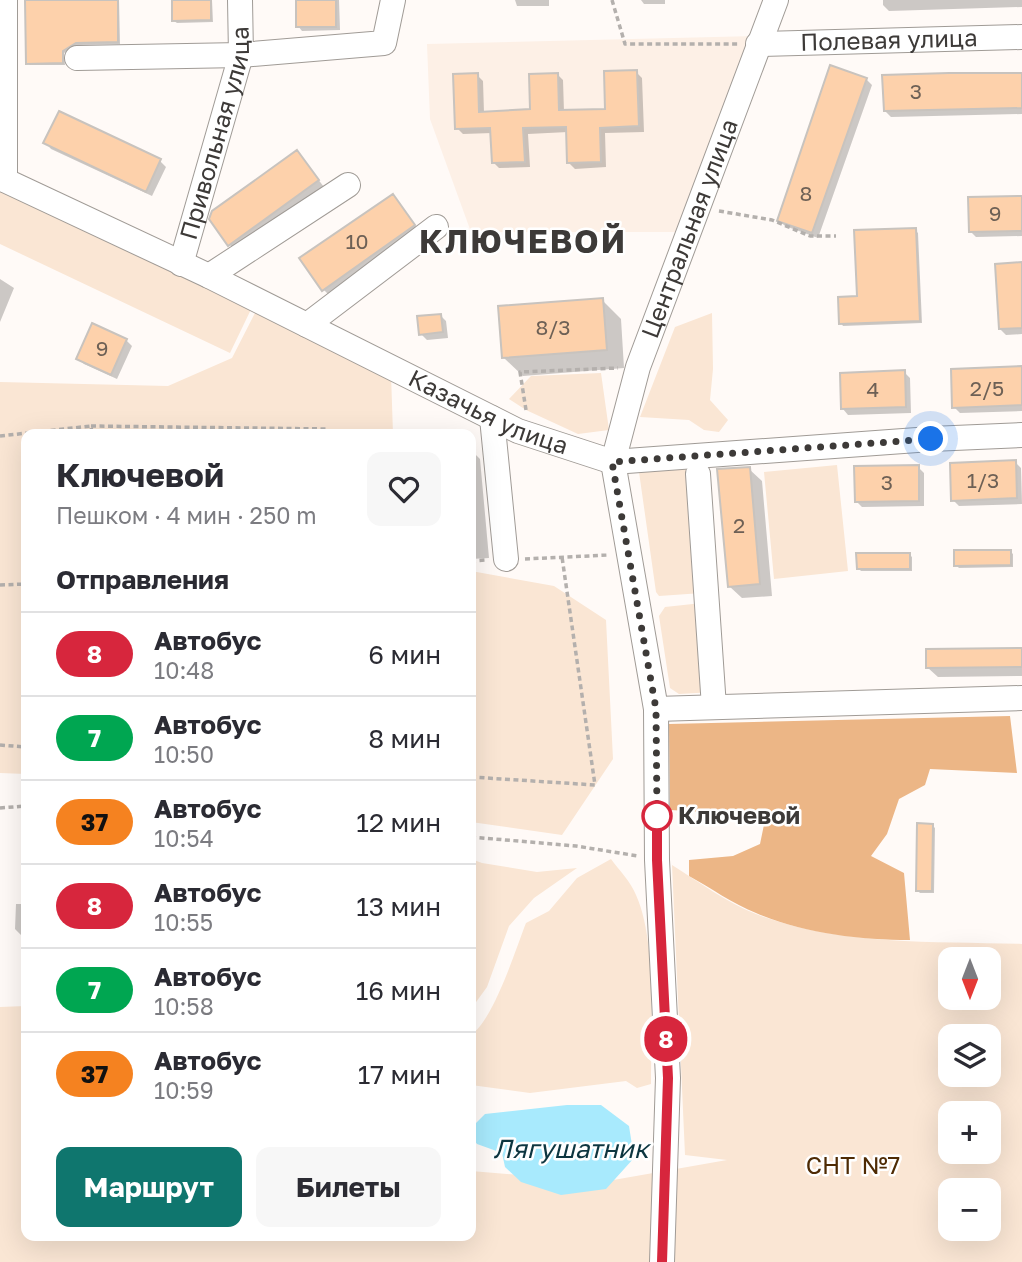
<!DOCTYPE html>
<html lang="ru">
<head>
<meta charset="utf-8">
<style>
	body { margin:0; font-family:"Golos Text",sans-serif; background:#f7f7f7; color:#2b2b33; height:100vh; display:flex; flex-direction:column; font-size:26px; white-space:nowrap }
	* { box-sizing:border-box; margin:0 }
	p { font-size:23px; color:#7c7c81 }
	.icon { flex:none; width:38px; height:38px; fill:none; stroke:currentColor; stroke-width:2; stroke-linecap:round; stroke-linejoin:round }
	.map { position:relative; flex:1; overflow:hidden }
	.details { position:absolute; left:21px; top:429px; width:455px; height:812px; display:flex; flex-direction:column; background:#fff; border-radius:14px; box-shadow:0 7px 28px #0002 }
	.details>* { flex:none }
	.badge { padding:0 14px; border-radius:23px; font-size:24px; line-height:46px }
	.needle { width:46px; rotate:180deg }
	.controls { position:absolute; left:938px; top:947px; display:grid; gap:14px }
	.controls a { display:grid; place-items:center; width:63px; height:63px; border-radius:14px; background:#fff; box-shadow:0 7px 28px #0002; font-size:35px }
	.you { position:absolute; width:35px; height:35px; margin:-18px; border:5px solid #fff; border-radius:50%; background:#1a73e8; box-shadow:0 0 0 10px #1a73e833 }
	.map>.badge { position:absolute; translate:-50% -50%; box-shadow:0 0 0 4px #fff }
	h2 { padding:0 35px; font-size:26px; line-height:63px }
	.round { display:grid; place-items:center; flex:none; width:74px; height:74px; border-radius:14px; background:#f7f7f7 }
	.headline { display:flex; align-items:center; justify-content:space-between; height:119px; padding:0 35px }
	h1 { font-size:33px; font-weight:700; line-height:52px }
	.action { display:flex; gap:14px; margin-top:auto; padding:14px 35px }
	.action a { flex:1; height:80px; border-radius:14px; background:#0f766e; color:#fff; font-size:28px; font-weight:700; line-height:80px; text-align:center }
	.action a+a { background:#f7f7f7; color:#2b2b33 }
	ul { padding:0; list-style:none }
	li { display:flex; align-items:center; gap:21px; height:84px; padding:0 35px; border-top:2px solid #e1e1e2 }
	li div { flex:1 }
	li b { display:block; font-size:26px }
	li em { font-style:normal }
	li .badge { min-width:77px; font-weight:700; text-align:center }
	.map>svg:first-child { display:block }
</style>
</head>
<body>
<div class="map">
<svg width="1022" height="1262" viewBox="0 0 1022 1262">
	<rect width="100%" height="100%" fill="#fffaf7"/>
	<path fill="#fdf0e6" d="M756 36 676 232H471L430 119 427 44Z"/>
	<path fill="#fae6d4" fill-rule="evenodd" d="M0 178 256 299 230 353 0 244Z
		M256 311 391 374 393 434H26V774L0 773V382L168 386 232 358Z
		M712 313 713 369 710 400 728 420 719 432 704 430 689 420 640 417 675 327Z
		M601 373 609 430 578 434 526 410 509 399 531 376Z
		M691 463 702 593 659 596 656 592 639 472Z
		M837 465 848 571 774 579 764 472Z
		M471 571 554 586 606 620 613 759 562 835 471 822Z
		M702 603 714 692 679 694 670 688 659 616 665 607Z
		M471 859 482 863 537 872 577 868 534 898 509 926 487 987 471 1009Z
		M611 859C619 870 631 882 636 895 657 941 651 1032 651 1084L637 1088 626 1081 530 1093 471 1085V1035C494 1019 515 951 526 923L549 911 577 878Z
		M672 865C699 882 726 902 756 914 840 946 933 941 1022 944V1262H0V1007L26 1006V1236H471V1171L602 1182 727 1160 685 1155ZM950 959H989V998H950ZM950 1036H989V1074H950ZM950 1113H989V1152H950ZM950 1190H989V1228H950Z"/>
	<path fill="#ecb686" d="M1010 716 1017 773 930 769 925 785 899 799 887 834 871 856 904 873 910 940C859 940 803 933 756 913 733 904 711 888 689 876V860L733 856 760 844 766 815 670 810 669 724Z"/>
	<path fill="#a8eafd" d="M567 1105H601L629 1126 634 1158 606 1189 561 1195 521 1182 505 1167 502 1153 477 1144 471 1136V1128L485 1114Z"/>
	<path fill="#0003" d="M27 0H119L120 44 79 45 64 53 65 65H30L27 63Z
		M174 0H212L213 22 177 23 174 21Z
		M297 0H339L340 30 302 31 298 26Z
		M515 0H549V6H517Z
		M641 0H665V4H644Z
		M883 0H1022V7L889 11 883 5Z
		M636 72 642 78 644 132 605 133 606 167 575 169 569 163 568 132 528 134 530 167 499 168 493 162 492 133 463 134 457 128 477 75 483 81 484 113 532 111 557 74 563 80 564 112 607 110Z
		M1022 75V114L891 117 885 111Z
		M866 79 872 85 818 238 785 226 779 220Z
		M60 113 160 161 166 167 152 196 51 149 46 143Z
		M297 152 324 187 235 250 230 245Z
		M393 196 419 231 329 295 323 289Z
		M1022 197V236L976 237 970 231Z
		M915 230 918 233 922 323 843 326 841 323Z
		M1022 264V334L1006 335 1000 329Z
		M0 279 14 288 0 322Z
		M602 300 621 319 624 368 523 376 504 358Z
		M440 315 446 321 448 338 427 340 421 334Z
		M126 340 132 346 117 379 84 364 78 358Z
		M1022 369V411L960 413 954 407Z
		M904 372 910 378 911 413 848 415 843 409Z
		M471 450 480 459 489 558 471 559Z
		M1015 462 1021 468 1022 504 959 506 953 500Z
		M918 467 924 473V506L862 507 856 501Z
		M749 469 762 481 772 596 742 598 729 586Z
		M1010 551 1013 554V567L959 568 956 565Z
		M909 554 912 557V571H861L859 569Z
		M1022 650V676L938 677 928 668Z
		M932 825 935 828 934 893H920L917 890Z
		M16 904H26V935H21L15 929Z"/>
	<path fill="#fdd1ab" stroke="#c8c3be" stroke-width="2" d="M25 0H118V42L76 43 63 51V63L26 64Z
		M172 0H211V20L172 21Z
		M296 0H336V27H296Z
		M830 65 867 78 812 233 777 221Z
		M637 70 639 126 600 128 601 162 567 163 566 127 523 128 525 162 492 163 490 128 455 129 453 74 478 73 479 112 530 109 529 74 558 73 559 110 605 109 604 71Z
		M949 73H1022V108L884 111 882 75Z
		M59 111 161 159 146 192 43 143Z
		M297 150 319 180 228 246 209 219 212 211Z
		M393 194 415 225 322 291 299 258Z
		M1022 196V231L969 232 968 197Z
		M916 228 920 321 839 324 838 297 857 296 854 230Z
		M1022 262V328L999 329 995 264Z
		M603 298 607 350 502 358 498 306Z
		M441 314 443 332 419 335 417 316Z
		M92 323 127 339 111 375 76 359Z
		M1022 366V405L952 408 951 369Z
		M905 370 906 407 841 409 840 373Z
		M1016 460 1017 498 951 501 950 463Z
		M919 465V501L855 502 854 466Z
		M750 467 760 584 728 587 717 469Z
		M954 550H1011V565L954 566Z
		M856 553H910V569H857Z
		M1022 648V667L926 668V649Z
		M917 823 933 824 932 891H916Z"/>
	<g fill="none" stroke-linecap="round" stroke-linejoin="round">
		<g stroke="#a09b96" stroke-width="26">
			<g id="minor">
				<path id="s1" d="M758 44 1022 37"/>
				<path d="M77 58 241 55 384 43 393 0"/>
				<path id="s2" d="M0 178 209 276 518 431 613 462 931 439 1022 435"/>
				<path d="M5 180V0"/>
				<path id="s3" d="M181 264 241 55 240 0"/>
				<path d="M209 276 348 185"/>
				<path d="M307 325 436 227"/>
				<path d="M492 418 506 559"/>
				<path d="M698 474 714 707"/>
				<path d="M656 709 1022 698"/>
				<path id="s4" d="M662 1262 668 1078 657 860 656 709 613 462 638 367 776 0"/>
			</g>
		</g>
		<path stroke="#b4b0ad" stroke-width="3.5" stroke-dasharray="5 3.5" stroke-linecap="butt" d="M612 0 625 44H738
			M719 211 772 220 810 236H836
			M526 410 520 372 618 368
			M91 426 328 429 330 434
			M0 436 91 426 92 434
			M525 559 609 555
			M471 561 486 560
			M0 585 26 584
			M0 745 26 747
			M471 777 595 785 562 557
			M0 808 26 806
			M471 837 576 846 638 856"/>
		<use href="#minor" stroke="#fff" stroke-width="24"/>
	</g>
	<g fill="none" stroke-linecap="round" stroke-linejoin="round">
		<g stroke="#fff" stroke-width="16">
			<path id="line" d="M657 816V860L668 1078 662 1262"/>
		</g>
		<use href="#line" stroke="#d7263d" stroke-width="10"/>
		<path stroke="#3d3a38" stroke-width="7" stroke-dasharray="0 12.6" d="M657 816 656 709 612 462 931 439"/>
	</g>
	<circle fill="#fff" stroke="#d7263d" stroke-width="3.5" cx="657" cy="816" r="14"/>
	<g text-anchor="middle" stroke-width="5" stroke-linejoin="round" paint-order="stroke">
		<g font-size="21" fill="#6d6055">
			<text x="916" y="99">3</text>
			<text x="806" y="201">8</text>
			<text x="995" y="221">9</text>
			<text x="357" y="249">10</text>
			<text x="553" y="335">8/3</text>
			<text x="102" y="356">9</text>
			<text x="987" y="396">2/5</text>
			<text x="873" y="397">4</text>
			<text x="983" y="488">1/3</text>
			<text x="887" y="490">3</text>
			<text x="739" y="533">2</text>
		</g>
		<g font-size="24" fill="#3d3a38" stroke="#fff">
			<text dy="8" stroke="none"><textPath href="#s1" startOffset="131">Полевая улица</textPath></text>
			<text dy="8" stroke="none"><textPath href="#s3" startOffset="136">Привольная улица</textPath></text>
			<text dy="8" stroke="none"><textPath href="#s4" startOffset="1050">Центральная улица</textPath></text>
			<text dy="8" stroke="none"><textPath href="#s2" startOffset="542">Казачья улица</textPath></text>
		</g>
		<g font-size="24" font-weight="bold" fill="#3d3a38" stroke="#fff" text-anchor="start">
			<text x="678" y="824">Ключевой</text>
		</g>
		<g font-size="24" fill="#4e2b04" stroke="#fff">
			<text x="853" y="1174">СНТ №7</text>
		</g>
		<g font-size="26" font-style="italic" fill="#0d3640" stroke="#fff">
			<text x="571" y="1158">Лягушатник</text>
		</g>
		<g font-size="32" font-weight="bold" letter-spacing="2" fill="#3d3a38" stroke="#fff">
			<text x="523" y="253">КЛЮЧЕВОЙ</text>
		</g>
	</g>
</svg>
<div class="controls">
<a><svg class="needle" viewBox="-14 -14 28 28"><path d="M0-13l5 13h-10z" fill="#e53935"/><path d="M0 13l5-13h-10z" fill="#7c7c81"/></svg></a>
<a><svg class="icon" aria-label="layers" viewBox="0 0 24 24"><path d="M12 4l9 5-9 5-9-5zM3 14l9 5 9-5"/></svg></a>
<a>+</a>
<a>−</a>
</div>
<div class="you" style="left:931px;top:439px"></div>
<b class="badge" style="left:666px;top:1039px;background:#d7263d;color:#fff">8</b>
<section class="details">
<div class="headline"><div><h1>Ключевой</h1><p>Пешком · 4 мин · 250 m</p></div><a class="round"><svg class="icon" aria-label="heart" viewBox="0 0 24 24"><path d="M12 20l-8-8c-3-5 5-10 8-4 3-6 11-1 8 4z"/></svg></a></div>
<h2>Отправления</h2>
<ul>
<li><span class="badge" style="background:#d7263d;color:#fff">8</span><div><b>Автобус</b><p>10:48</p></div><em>6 мин</em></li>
<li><span class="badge" style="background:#00a651;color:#fff">7</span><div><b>Автобус</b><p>10:50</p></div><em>8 мин</em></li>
<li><span class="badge" style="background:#f58220;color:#111">37</span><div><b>Автобус</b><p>10:54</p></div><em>12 мин</em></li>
<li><span class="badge" style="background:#d7263d;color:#fff">8</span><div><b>Автобус</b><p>10:55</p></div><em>13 мин</em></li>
<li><span class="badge" style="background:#00a651;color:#fff">7</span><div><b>Автобус</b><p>10:58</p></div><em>16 мин</em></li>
<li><span class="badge" style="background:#f58220;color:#111">37</span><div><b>Автобус</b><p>10:59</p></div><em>17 мин</em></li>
</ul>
<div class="action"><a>Маршрут</a><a>Билеты</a></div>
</section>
</div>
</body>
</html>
